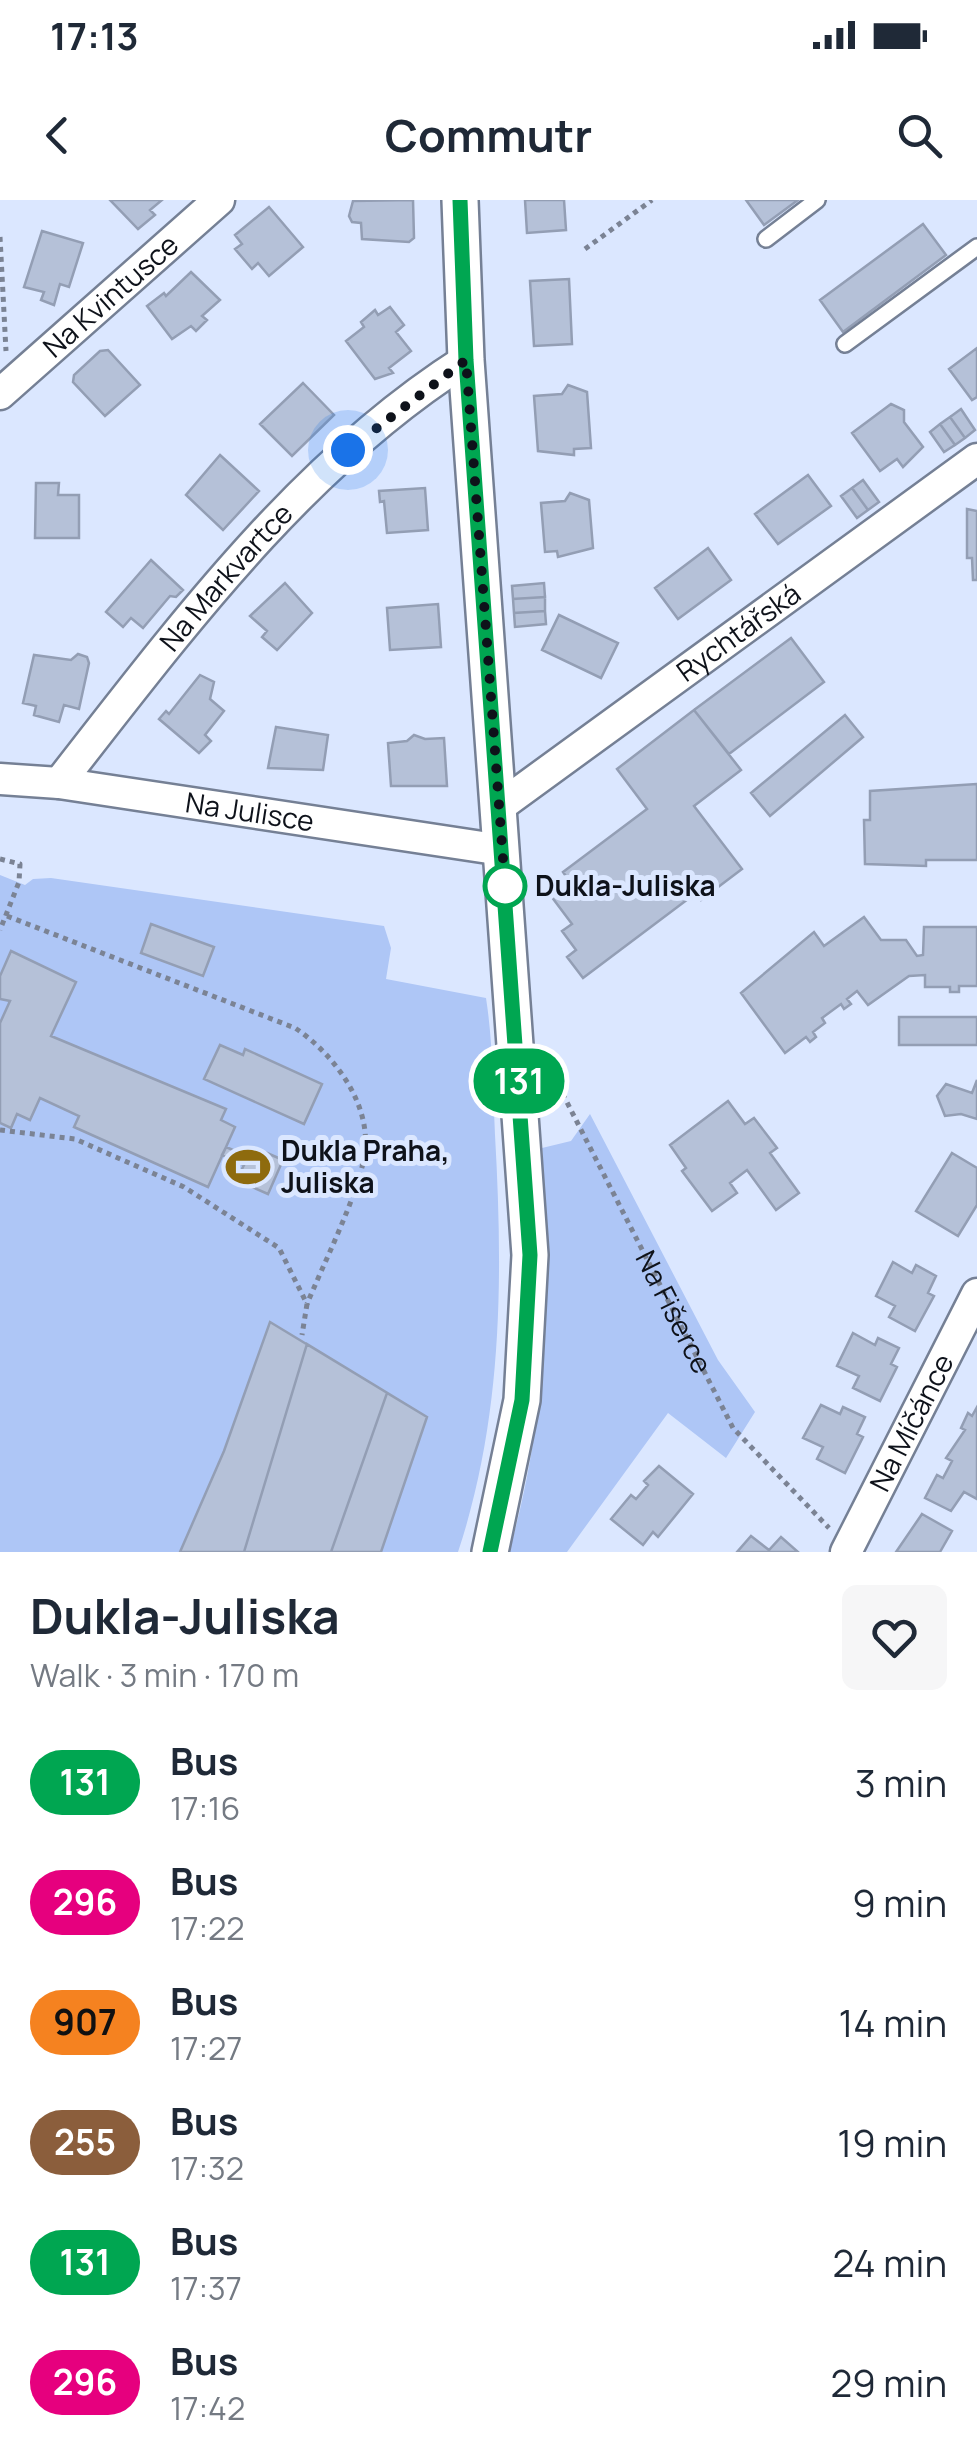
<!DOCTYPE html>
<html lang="en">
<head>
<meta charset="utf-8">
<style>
	body { margin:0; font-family:Manrope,sans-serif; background:#f6f6f7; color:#1f2937; height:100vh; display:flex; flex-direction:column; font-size:38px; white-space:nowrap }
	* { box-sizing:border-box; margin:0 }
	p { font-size:32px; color:#747a83 }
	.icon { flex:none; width:55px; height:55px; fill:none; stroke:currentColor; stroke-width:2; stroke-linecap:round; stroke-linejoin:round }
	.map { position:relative; height:1352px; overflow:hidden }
	.panel { display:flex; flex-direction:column; background:#fff; flex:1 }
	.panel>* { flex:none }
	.badge { padding:0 20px; border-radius:32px; font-size:35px; line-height:65px }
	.you { position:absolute; width:50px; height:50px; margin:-25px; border:8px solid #fff; border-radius:50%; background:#1a73e8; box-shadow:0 0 0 15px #1a73e833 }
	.map>.badge { position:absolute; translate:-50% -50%; box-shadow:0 0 0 5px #fff }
	.round { display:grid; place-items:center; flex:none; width:105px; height:105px; border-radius:15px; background:#f6f6f7 }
	.headline { display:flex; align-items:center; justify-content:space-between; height:170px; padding:0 30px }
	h1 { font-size:48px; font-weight:700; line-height:75px }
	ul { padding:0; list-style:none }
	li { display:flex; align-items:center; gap:30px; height:120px; padding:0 30px }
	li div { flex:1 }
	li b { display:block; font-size:38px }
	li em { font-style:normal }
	li .badge { min-width:110px; font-weight:700; text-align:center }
	.status { display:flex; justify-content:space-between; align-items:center; height:70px; padding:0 50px; background:#fff; direction:ltr }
	.status svg { height:28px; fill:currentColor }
	header { display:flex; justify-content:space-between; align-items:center; height:130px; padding:0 30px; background:#fff; font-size:45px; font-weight:700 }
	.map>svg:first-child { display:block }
</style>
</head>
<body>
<div class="status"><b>17:13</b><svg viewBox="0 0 49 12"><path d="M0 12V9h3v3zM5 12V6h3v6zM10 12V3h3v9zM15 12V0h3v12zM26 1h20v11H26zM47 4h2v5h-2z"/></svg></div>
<header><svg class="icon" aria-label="back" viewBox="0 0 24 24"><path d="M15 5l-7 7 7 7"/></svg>Commutr<svg class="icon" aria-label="search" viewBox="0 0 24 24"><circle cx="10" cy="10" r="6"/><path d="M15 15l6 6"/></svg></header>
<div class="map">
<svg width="977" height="1352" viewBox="0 0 977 1352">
	<rect width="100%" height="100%" fill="#dbe7ff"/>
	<path fill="#aec6f6" d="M0 675 25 685 33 679 51 678 384 726 391 748 386 779 486 798C493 843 493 889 495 935 503 1076 503 1217 458 1352H0Z
		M590 914 718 1160 755 1212 726 1258 668 1213 567 1352H509C547 1220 551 1085 542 948L571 941Z"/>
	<path fill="#b5c1d8" stroke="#939eb4" stroke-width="2.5" d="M110 0H162L150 10 155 15 138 29Z
		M413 0 414 38 409 42 362 39 361 23 352 22 349 16 353 1Z
		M525 0H564L566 30 527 33Z
		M746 0H798L764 25Z
		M269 7 303 47 269 76 258 63 252 69 235 49 242 44 235 35Z
		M923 24 946 55 843 132 820 100Z
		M42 31 83 43 69 87 60 84 54 105 41 100 44 92 24 87Z
		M191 72 220 100 202 116 207 120 196 131 191 126 172 139 147 106 164 93 166 96Z
		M569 79 572 144 534 146 530 81Z
		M390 107 404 125 396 132 411 151 389 168 393 173 375 179 346 141 364 127 361 122 375 110 378 115Z
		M977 148V197L972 200 949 169Z
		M108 150 140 185 105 216 73 182 74 175 100 151Z
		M303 183 334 215 292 256 260 224Z
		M568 185 587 192 591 248 574 249V255L538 251 534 196 562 194Z
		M891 204 904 210V222L923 247 903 267 897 259 880 271 852 233Z
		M961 209 975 230 965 238 950 217Z
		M950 217 965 238 955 245 940 224Z
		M940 224 955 245 944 252 930 232Z
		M220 255 259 291 223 330 186 295Z
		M808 275 831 306 778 344 755 314Z
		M863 280 879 302 868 310 852 288Z
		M36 283H59L58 295H79V338H35Z
		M425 288 428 330 387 333 384 301 380 302 379 291Z
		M852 288 868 310 857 318 841 296Z
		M570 293 589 300 593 348 558 357 557 351 545 352 541 303 565 301Z
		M967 309 977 311V380H973L972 358H967Z
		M708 348 731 380 678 419 655 388Z
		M151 360 183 390 176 397 170 396 143 428 131 418 123 427 106 412Z
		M285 383 312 413 277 450 262 437 267 431 250 416Z
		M544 383 545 397 513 399 512 386Z
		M545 397V411L514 413 513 399Z
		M438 404 441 447 390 450 387 408Z
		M545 411 546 424 515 427 514 413Z
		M559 415 618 443 601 478 542 450Z
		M791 438 824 482 729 554 694 510Z
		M78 454 87 457 89 463 79 509 64 505 59 522 34 515 36 506 23 503 34 455 71 460Z
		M200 475 214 482 210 499 224 511 205 535 211 541 199 553 159 519 166 511 169 514Z
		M694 510 741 570 694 606 742 669 701 700 696 693 583 778 567 757 576 750 562 731 572 724 551 696 570 682 563 672 647 609 617 569Z
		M845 515 863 537 770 616 751 593Z
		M276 527 328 535 323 570 268 568Z
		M414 535 425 539 444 538 447 586H391L388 543 407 541Z
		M977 584V660H926V666L865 664 864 620H870V591Z
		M864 717 881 740H906L917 756 923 755 924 727H977V786H959V792H950V787H925V775L909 776 868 805 857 791 847 799 851 804 844 809 841 804 822 818 825 823 813 832 816 837 810 842 806 837 785 853 741 793 814 732 824 746Z
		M151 724 214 747 203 776 141 753Z
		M11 751 76 782 51 836 226 909 221 920 235 927 208 987 74 927 79 916 40 898 30 920 17 914 11 928 0 923V823L10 801 0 799V776Z
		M899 817H977V845H899Z
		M220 845 243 855 245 849 322 884 304 924 204 879Z
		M977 880V919L961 914 945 916 937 896 946 884 972 893Z
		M728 901 745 924 754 918 777 948 770 953 799 993 776 1010 747 970 730 983 737 993 712 1011 682 971 686 968 670 945Z
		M226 947 263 963 267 953 283 960 268 994 250 986 254 977 241 971 244 965 222 955Z
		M952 953 977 968V1005L958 1036 916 1011Z
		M893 1062 912 1073 916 1065 936 1076 928 1093 934 1096 915 1131 889 1117 895 1106 876 1096Z
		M270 1122 427 1217 381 1352H180L224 1251Z
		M853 1133 875 1145 878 1138 899 1148 891 1164 897 1167 880 1201 853 1188 859 1176 837 1166Z
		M307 1144 427 1217 381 1352H244Z
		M387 1193 427 1217 381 1352H331Z
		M821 1205 840 1214 843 1207 865 1217 857 1234 863 1237 845 1273 817 1259 823 1247 803 1238Z
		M977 1207V1299L964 1292 951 1311 925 1298 937 1275 943 1278 952 1261 946 1258 965 1230 961 1228 968 1213 972 1216Z
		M659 1266 693 1294 658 1337 653 1332 643 1345 611 1319 631 1295 636 1299 648 1285 644 1281Z
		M922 1314 952 1331 940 1352H896Z
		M751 1336 769 1350 781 1337 798 1352H737Z"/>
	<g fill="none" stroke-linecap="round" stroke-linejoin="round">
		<g stroke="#758095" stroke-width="20">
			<path id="service" d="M766 39 817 0
				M845 144 977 47"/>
		</g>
		<g stroke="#758095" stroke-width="35">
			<g id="minor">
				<path id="s2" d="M0 194 219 0"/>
				<path id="s3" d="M0 579 59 583 502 650"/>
				<path id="s4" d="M59 583C178 431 300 265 466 160"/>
				<path id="s5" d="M500 606 977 259"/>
				<path id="s6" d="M846 1352 977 1094"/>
			</g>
		</g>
		<g stroke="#758095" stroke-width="40">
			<path id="tertiary" d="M460 0 466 160 530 1055 522 1200 490 1352"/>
		</g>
		<g stroke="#7b8394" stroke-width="5" stroke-dasharray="5 5" stroke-linecap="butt">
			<path d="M0 37 6 151"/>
			<path d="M585 49 652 0"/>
			<path d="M0 659 20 664 19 682 0 730"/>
			<path d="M7 716 295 828C334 854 374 906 364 958 357 997 323 1065 307 1104"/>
			<path id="s1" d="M549 867 733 1228 829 1328"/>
			<path d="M0 930 75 939 184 987 279 1048 307 1104 302 1135"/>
		</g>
		<use href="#service" stroke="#fff" stroke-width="15"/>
		<use href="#minor" stroke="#fff" stroke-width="30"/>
		<use href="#tertiary" stroke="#fff" stroke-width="35"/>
	</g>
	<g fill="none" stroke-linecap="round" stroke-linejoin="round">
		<g stroke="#fff" stroke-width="22">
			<path id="line" d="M460 0 466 160 530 1055 522 1200 490 1352"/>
		</g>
		<use href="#line" stroke="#00a651" stroke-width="15"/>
		<path stroke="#0e121a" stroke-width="10" stroke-dasharray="0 18" d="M348 250 466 160 505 686"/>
	</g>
	<defs>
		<g id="stadium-bare" transform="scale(3.45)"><path d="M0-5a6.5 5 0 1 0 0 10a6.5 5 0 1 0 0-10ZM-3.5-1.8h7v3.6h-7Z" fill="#8e6b0e" stroke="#dbe7ff" stroke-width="2.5" paint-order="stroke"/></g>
	</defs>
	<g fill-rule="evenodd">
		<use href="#stadium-bare" x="248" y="967"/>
	</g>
	<circle fill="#fff" stroke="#00a651" stroke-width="5" cx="505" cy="686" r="20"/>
	<g text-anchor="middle" stroke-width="10" stroke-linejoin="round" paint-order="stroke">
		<g font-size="28" fill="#0e121a" stroke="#dbe7ff">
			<text dy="10" stroke="none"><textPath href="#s2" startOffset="148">Na Kvintusce</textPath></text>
			<text dy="10" stroke="none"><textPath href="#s4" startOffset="265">Na Markvartce</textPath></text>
			<text dy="10" stroke="none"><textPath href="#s5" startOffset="295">Rychtářská</textPath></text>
			<text dy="10" stroke="none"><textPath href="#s3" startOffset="252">Na Julisce</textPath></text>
			<text dy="10" stroke="none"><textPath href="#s1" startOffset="275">Na Fišerce</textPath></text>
			<text dy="10" stroke="none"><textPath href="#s6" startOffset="145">Na Míčánce</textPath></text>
		</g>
		<g font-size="28" font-weight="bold" fill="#0e121a" stroke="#dbe7ff" text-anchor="start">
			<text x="535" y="696">Dukla-Juliska</text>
		</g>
		<g font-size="28" font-weight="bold" fill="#0e121a" stroke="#dbe7ff" text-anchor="start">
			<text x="281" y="961">Dukla Praha,<tspan x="281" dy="32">Juliska</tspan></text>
		</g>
	</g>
</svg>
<div class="you" style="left:348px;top:250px"></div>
<b class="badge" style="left:519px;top:881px;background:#00a651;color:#fff">131</b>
</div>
<section class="panel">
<div class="headline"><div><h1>Dukla-Juliska</h1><p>Walk · 3 min · 170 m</p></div><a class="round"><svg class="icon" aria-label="heart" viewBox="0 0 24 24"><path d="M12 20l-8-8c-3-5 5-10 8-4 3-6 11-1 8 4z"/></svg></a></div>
<ul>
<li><span class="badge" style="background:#00a651;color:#fff">131</span><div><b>Bus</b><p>17:16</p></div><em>3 min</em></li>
<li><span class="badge" style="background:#e6007e;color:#fff">296</span><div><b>Bus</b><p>17:22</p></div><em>9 min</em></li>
<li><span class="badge" style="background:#f58220;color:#111">907</span><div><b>Bus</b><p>17:27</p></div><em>14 min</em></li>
<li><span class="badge" style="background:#8b5e3c;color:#fff">255</span><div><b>Bus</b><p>17:32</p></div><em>19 min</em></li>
<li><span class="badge" style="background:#00a651;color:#fff">131</span><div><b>Bus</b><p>17:37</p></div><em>24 min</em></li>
<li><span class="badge" style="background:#e6007e;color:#fff">296</span><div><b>Bus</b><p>17:42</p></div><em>29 min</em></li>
</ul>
</section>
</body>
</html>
